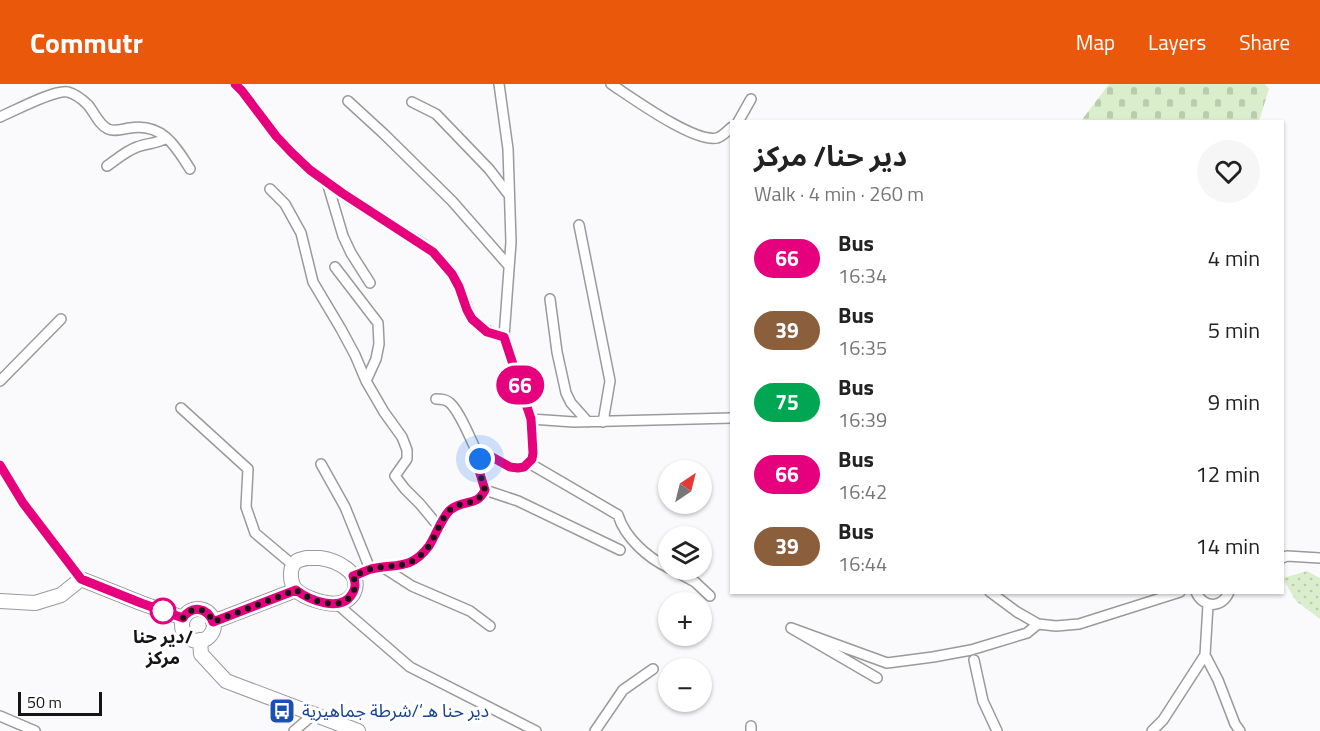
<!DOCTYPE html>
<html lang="en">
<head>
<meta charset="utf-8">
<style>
	body { margin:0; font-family:"Titillium Web","Noto Sans Arabic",sans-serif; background:#f6f6f6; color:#222; height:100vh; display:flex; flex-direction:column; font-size:22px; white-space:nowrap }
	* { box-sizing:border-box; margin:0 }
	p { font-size:20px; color:#767676 }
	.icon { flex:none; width:33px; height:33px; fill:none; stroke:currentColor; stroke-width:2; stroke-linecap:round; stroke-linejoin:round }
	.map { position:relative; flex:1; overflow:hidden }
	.details { position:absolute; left:730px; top:36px; width:554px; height:474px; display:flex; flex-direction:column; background:#fff; border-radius:0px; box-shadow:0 2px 4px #0004 }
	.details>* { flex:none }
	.badge { padding:0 12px; border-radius:20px; font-size:21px; line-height:39px }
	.needle { width:39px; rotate:35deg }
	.fabs { position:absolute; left:658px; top:376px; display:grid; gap:12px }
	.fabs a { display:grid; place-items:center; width:54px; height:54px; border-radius:50%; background:#fff; box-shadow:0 2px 4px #0004; font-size:30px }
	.scale { position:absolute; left:18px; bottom:15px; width:84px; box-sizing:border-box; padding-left:6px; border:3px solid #151516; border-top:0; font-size:16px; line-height:21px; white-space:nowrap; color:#151516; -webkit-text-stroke:4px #fff; paint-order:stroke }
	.you { position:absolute; width:30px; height:30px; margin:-15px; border:4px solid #fff; border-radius:50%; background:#1a73e8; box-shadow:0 0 0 9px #1a73e833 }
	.map>.badge { position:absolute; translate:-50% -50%; box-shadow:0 0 0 3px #fff }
	.round { display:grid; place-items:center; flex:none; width:63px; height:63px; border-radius:32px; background:#f6f6f6 }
	.summary { display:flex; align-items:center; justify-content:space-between; height:102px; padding:0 24px }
	h1 { font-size:28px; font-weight:700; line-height:45px }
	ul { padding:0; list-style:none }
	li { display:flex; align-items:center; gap:18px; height:72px; padding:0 24px }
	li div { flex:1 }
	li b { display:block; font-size:22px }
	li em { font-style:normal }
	li .badge { min-width:66px; font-weight:700; text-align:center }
	header { display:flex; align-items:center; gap:36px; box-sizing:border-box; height:84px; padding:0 30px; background:#ea580c; color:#fff }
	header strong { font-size:28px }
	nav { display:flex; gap:33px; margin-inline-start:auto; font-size:21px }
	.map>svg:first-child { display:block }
</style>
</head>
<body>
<header>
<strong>Commutr</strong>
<nav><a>Map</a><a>Layers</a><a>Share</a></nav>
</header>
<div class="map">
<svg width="1320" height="647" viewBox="0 0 1320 647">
	<defs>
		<pattern id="grass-dots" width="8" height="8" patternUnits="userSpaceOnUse" patternTransform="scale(1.5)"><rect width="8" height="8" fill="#dbeecc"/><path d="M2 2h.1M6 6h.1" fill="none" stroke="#bbcbae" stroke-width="1.8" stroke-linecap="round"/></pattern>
		<pattern id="cemetery-stones" width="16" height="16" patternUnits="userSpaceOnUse" patternTransform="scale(1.5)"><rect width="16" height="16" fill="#dbeecc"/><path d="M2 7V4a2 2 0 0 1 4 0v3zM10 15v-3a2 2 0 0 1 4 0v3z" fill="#bbcbae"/></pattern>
	</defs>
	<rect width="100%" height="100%" fill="#fafafd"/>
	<path fill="url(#grass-dots)" d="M1307 487 1320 494V535L1296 517 1283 495V494Z"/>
	<path fill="url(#cemetery-stones)" d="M1109 0H1265L1269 5 1259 37H1081Z"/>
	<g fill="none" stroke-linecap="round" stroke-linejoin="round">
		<g stroke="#9a9a9d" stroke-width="12">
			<path id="street" d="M235 0C256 20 269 47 290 68 328 106 378 132 423 160 438 172 451 185 459 203 473 234 467 241 504 253
				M611 0C631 13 694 59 717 54 723 52 727 47 732 43
				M348 17 384 50 452 117 509 182
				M412 18 436 30 489 85 509 111
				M0 33C14 27 55 5 68 8 75 10 83 16 88 21 94 28 99 41 108 45 114 48 123 45 130 44 162 39 175 61 190 85
				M738 38 751 15
				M107 82C117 75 126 67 137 63 147 59 157 60 166 54
				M327 98 343 152 351 169 370 199
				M270 105 285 120 301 149 313 198 341 245 355 271 366 297 384 328 402 353 407 366V375L395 392 405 405 420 420 440 444
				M579 141 610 297 603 338
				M335 183 378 239 379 260 376 275 366 297
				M550 215 557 268 566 309 571 319 588 338
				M0 297 61 235
				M436 315C441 315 446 315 450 319 461 329 473 361 480 375
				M181 324 248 385 246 423 255 449 293 481
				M531 335 574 338 732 334
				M529 379 618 431C625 454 648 474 669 484
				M321 380 345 423 370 485
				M0 381 23 419 81 495
				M485 406 518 417 620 466
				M1282 474 1287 472 1320 474
				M384 484 412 502 470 527 490 542
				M673 486 695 498 710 512
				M353 492C359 490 365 487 371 485 396 479 410 487 429 461 436 451 442 432 450 426 465 413 475 424 485 406L477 380 480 375 484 373H492L510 383 518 384 523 383 529 379 532 375 533 369 531 335 504 253 511 158 508 65 499 0
				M990 508 1017 528 1038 540 1056 542 1079 540 1180 508
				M1196 508C1203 524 1222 525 1229 508
				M337 520 410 583 536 647
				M1205 571 1218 596 1235 640 1240 647
				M974 576 983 617 997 647
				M877 594 791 544 887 579 933 573 971 566 1027 549 1038 540
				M0 632 35 647
				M751 642V647
				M294 647 314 630
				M595 647 623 606 653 585
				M1152 647 1163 636 1205 571 1208 521"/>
		</g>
		<g stroke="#9a9a9d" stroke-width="16">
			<path id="secondary" d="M306 474C310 474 315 474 320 474 335 476 363 488 354 508 352 513 346 518 340 519 329 522 304 514 296 506 290 499 288 483 297 477 298 476 304 475 306 474Z
				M0 517 35 519 61 511 81 495 141 519 183 534
				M182 541a16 16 0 1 1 32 0a16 16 0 1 1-32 0Z
				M213 538 296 506
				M200 556 201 570 226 597 358 647"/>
		</g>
		<use href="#street" stroke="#fff" stroke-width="9"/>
		<use href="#secondary" stroke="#fff" stroke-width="14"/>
	</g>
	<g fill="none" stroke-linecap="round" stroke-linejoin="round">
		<g stroke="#fff" stroke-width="14">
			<path id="line" d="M0 381 23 419 81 495 141 519 183 534C192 521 207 523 213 538L296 506C309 516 341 529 352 510 356 504 356 499 353 492 359 490 365 487 371 485 396 479 410 487 429 462 436 451 442 433 450 426 465 414 476 424 485 406L477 380 480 375 484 373H492L510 383 518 384 524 383 532 375 533 369 531 335 504 253 487 248 472 235 467 226 459 203 452 190 433 168 342 109 310 86 291 68 276 52 242 7 235 0"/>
		</g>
		<use href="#line" stroke="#e6007e" stroke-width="9"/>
		<path stroke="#151516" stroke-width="6" stroke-dasharray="0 10.8" d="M163 527 183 534C192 521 207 523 213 538L296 506C309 516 341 529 352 510 356 504 356 499 353 492 359 490 365 487 371 485 396 479 410 487 429 462 436 451 442 433 450 426 465 414 476 424 485 406L477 380 480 375"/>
	</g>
	<defs>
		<g id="bus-square" transform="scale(1.35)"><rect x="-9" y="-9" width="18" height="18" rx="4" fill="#1a4fb4" stroke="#fff"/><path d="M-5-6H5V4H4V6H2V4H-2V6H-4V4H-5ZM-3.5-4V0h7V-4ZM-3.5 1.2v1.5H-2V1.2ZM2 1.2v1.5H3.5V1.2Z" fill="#fff"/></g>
	</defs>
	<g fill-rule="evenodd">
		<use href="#bus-square" x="282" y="627"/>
	</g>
	<circle fill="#fff" stroke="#e6007e" stroke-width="3" cx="163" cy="527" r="12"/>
	<g text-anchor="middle" stroke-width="6" stroke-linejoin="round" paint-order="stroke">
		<g font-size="18" font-weight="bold" fill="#151516" stroke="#fff">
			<text x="163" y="559">دير حنا/<tspan x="163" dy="21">مركز</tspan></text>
		</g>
		<g font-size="18" fill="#164399" stroke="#fff" text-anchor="start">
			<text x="302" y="633">دير حنا هـ‘/شرطة جماهيرية</text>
		</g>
	</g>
</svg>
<div class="fabs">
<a><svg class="needle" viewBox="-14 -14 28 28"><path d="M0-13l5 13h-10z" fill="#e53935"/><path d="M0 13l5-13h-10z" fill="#767676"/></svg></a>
<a><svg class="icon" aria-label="layers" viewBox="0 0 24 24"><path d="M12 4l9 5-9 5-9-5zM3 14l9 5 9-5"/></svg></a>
<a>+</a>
<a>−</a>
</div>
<div class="scale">50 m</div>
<div class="you" style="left:480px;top:375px"></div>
<b class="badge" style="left:520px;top:301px;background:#e6007e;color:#fff">66</b>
<section class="details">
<div class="summary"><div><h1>دير حنا/ مركز</h1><p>Walk · 4 min · 260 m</p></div><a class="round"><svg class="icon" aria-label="heart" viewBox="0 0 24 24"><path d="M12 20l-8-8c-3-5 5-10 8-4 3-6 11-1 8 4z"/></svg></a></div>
<ul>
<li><span class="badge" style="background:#e6007e;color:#fff">66</span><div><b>Bus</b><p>16:34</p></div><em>4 min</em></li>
<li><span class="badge" style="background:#8b5e3c;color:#fff">39</span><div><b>Bus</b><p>16:35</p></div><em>5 min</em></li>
<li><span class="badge" style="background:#00a651;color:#fff">75</span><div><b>Bus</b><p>16:39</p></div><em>9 min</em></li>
<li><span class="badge" style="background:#e6007e;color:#fff">66</span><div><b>Bus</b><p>16:42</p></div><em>12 min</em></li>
<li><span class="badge" style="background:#8b5e3c;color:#fff">39</span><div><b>Bus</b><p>16:44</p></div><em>14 min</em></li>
</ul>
</section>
</div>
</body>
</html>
